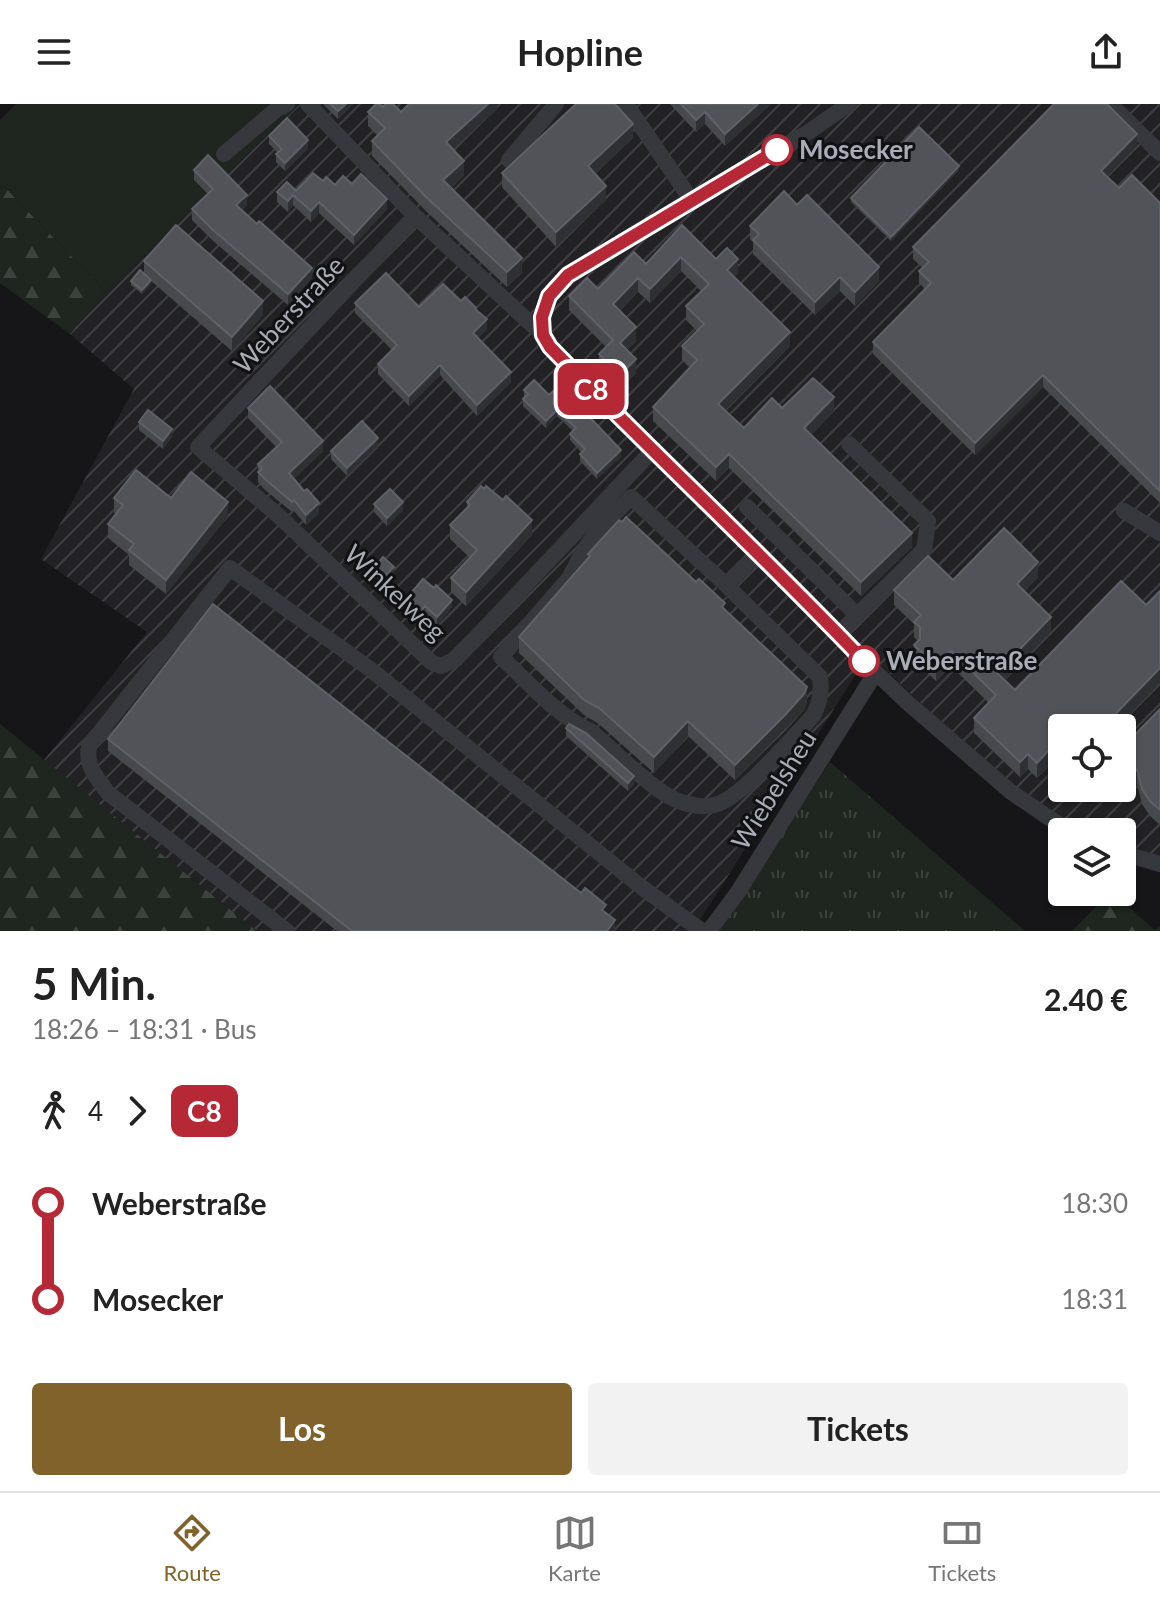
<!DOCTYPE html>
<html lang="de">
<head>
<meta charset="utf-8">
<style>
	body { margin:0; font-family:Lato,sans-serif; background:#f2f2f2; color:#222; height:100vh; display:flex; flex-direction:column; font-size:30px; white-space:nowrap }
	* { box-sizing:border-box; margin:0 }
	p { font-size:26px; color:#767676 }
	.icon { flex:none; width:44px; height:44px; fill:none; stroke:currentColor; stroke-width:2; stroke-linecap:round; stroke-linejoin:round }
	.map { position:relative; height:827px; overflow:hidden }
	.panel { display:flex; flex-direction:column; background:#fff; flex:1 }
	.panel>* { flex:none }
	.badge { padding:0 16px; border-radius:12px; font-size:28px; line-height:52px }
	.tools { position:absolute; left:1048px; top:610px; display:grid; gap:16px }
	.tools a { display:grid; place-items:center; width:88px; height:88px; border-radius:8px; background:#fff; box-shadow:0 2px 6px #0004; font-size:40px }
	.map>.badge { position:absolute; translate:-50% -50%; box-shadow:0 0 0 4px #fff }
	.legs { display:flex; align-items:center; gap:12px; height:88px; padding:0 32px; font-size:26px }
	.legs p { margin-inline-start:auto }
	.headline { display:flex; align-items:center; justify-content:space-between; height:136px; padding:0 32px }
	h1 { font-size:44px; font-weight:700; line-height:60px }
	.button { display:flex; gap:16px; margin-top:auto; padding:16px 32px }
	.button a { flex:1; height:92px; border-radius:8px; background:#80622a; color:#fff; font-size:32px; font-weight:700; line-height:92px; text-align:center }
	.button a+a { background:#f2f2f2; color:#222 }
	ul { padding:0 32px; list-style:none }
	li { display:flex; align-items:center; gap:28px; height:96px; font-size:30px }
	li i { display:grid; place-items:center; width:12px; height:100%; margin:0 10px; background:currentColor }
	li i::after { content:''; width:20px; height:20px; margin:-10px; border:6px solid; border-radius:50%; background:#fff }
	li p { margin-inline-start:auto }
	li:first-child i { background:linear-gradient(#0000 50%,currentColor 0) }
	li:last-child i { background:linear-gradient(currentColor 50%,#0000 0) }
	header { display:flex; justify-content:space-between; align-items:center; height:104px; padding:0 32px; background:#fff; font-size:36px; font-weight:700 }
	.menu { display:flex; justify-content:space-around; align-items:center; height:112px; border-top:2px solid #e0e0e0; background:#fff; font-size:22px; color:#767676 }
	.menu a { display:grid; justify-items:center; gap:4px }
	.menu .current { color:#80622a }
	.map>svg:first-child { display:block }
</style>
</head>
<body>
<header><svg class="icon" aria-label="menu" viewBox="0 0 24 24"><path d="M4 6h16M4 12h16M4 18h16"/></svg>Hopline<svg class="icon" aria-label="share" viewBox="0 0 24 24"><path d="M12 15V3M7 8l5-5 5 5M5 13v7h14v-7"/></svg></header>
<div class="map">
<svg width="1160" height="827" viewBox="0 0 1160 827">
	<defs>
		<pattern id="industrial-furrows" width="10" height="10" patternUnits="userSpaceOnUse" patternTransform="scale(2)"><rect width="10" height="10" fill="#222225"/><path d="M-1 1l2-2M0 10L10 0M9 11l2-2" fill="none" stroke="#3f3f43"/></pattern>
		<pattern id="grass-tufts" width="24" height="20" patternUnits="userSpaceOnUse" patternTransform="scale(2)"><rect width="24" height="20" fill="#1e261f"/><path d="M3 7l-1-3M5 7V3M7 7l1-3M15 17l-1-3M17 17v-4M19 17l1-3" fill="none" stroke="#3c433d"/></pattern>
		<pattern id="forest-firs" width="22" height="20" patternUnits="userSpaceOnUse" patternTransform="scale(2)"><rect width="22" height="20" fill="#1e261f"/><path d="M5 1l3.5 6h-7zM16 11l3.5 6h-7z" fill="#3c433d"/></pattern>
	</defs>
	<rect width="100%" height="100%" fill="#161618"/>
	<path fill="url(#industrial-furrows)" fill-rule="evenodd" d="M300 0H1160V753L1122 741V728H1092L1058 711 1017 684 930 608 872 553 858 567 693 827H257L44 656 147 528 41 455 134 285 70 230 106 188ZM1062 624H1122V684H1062Z"/>
	<path fill="url(#grass-tufts)" d="M830 658 1025 827H719Z"/>
	<path fill="url(#forest-firs)" d="M0 78 106 188 70 230 0 179Z
		M0 620 257 827H0Z
		M1111 788 1155 826 1160 822V827H1072Z"/>
	<path fill="#1e261f" d="M16 0H300L106 188 0 78V16Z"/>
	<g fill="none" stroke-linecap="round" stroke-linejoin="round">
		<path stroke="#37383d" stroke-width="16" d="M308 0 415 112 543 231
			M626 0 692 97
			M849 0 810 27 568 171 549 192 542 213 543 231 550 243 652 347 779 469 864 557 908 599 1011 688 1052 716 1075 728
			M1110 0 1160 49
			M224 50 277 5 287 0
			M509 56 556 0
			M415 112 198 343 280 413 431 558 441 562 456 555 652 347
			M849 340 928 417 924 447 857 511
			M747 403 857 511 839 530
			M1124 407 1160 429
			M726 481 820 573C822 588 820 598 813 612 793 633 739 697 714 701 697 705 676 698 662 688 637 671 615 648 592 628 557 612 529 579 501 553L570 473 582 449 595 430 631 393 726 481 758 449
			M1122 749 1160 760
			M287 827 108 689C97 674 85 662 89 642L230 464 370 565 644 785 702 827
			M709 827 738 788 876 568"/>
	</g>
	<path fill="#47494d" d="M323 0H353L338 15Z
		M497 0V5L453 46 464 71 451 84 522 169 507 183 427 108 372 52V37L378 32 368 22V8L383 3 401 8Z
		M670 0H771L725 42 705 20 696 28Z
		M269 32 308 44 285 67 276 58V50L278 49 269 40Z
		M633 34 595 70 606 96 556 143 502 83V69Z
		M1137 42 1107 73 1119 84 1160 99V399L1043 283 975 351 873 250V238L925 185 919 179V167L923 164 913 155V143Z
		M194 66 247 101 242 106 312 174 288 201 212 136 192 116V105L208 90 194 76Z
		M959 66 891 137 851 98V94Z
		M323 77 335 81 352 80 387 105 354 141 319 109 311 118 293 101 288 108 277 98V88L296 87Z
		M797 101 879 177 855 202 840 187 815 211 753 150V138L750 135V122Z
		M682 121 716 155 738 169 734 173 790 242 726 307 744 324 782 304 834 307 811 331 912 443 861 492 729 364 716 377 653 317V303L690 264 682 256V242L697 227 686 216V202L701 187 681 167 650 199 638 188 620 207 636 237 627 246 636 269 620 285 599 264V250L606 243 569 206V192L598 185 646 160Z
		M144 157 263 211 232 247 151 177V180L142 190 131 181V177L144 170Z
		M461 197 476 206 487 225 478 234 511 278 477 312 440 271 409 302 378 270V260L392 246 355 209V199L419 203Z
		M524 286 549 291 621 353 597 375 580 357V350L581 348 570 336V330L573 327 557 312 546 324 523 302V295L525 294 524 292Z
		M248 304 323 347 294 375 319 409 306 421 294 407 292 408 265 386 258 378V360L276 343 248 314Z
		M139 318 172 333 163 345 139 326Z
		M378 342 347 372 331 355V347Z
		M114 394H171L228 412 166 490 129 461V451L108 434V420L116 410 114 409Z
		M467 398 532 431 466 502 451 488V474L470 454 450 435V421L467 405Z
		M374 400 403 406 387 422 374 408Z
		M588 450 696 478 725 505 807 598 804 606 785 627 735 676 688 632 654 669 599 620 584 611 519 549V533L588 454Z
		M371 467H394L381 480 371 471Z
		M1038 473 1024 488 1051 528 1005 576 1015 586 1160 579 1117 624H1062V668L1052 659 1037 674 1028 665 1020 673 974 629V614L989 599 951 562 936 577 914 556V541L918 537 914 533V520L894 501V486L953 476Z
		M411 489 452 503 437 521 425 510 418 518 405 507V499L411 493Z
		M1160 605V721L1150 712 1142 700 1137 680 1128 688 1122 682V644Z
		M566 624 634 680 628 687 566 632Z
		M108 635 606 809 615 827H337L108 647Z"/>
	<path fill="#2f3033" d="M346 0H353L338 15V7Z
		M488 0H497V5L446 52V38Z
		M758 0H771L725 42V30Z
		M705 8V20L696 28V16Z
		M633 20V34L588 76V62Z
		M1137 30V42L1101 79V67Z
		M308 36V44L285 67V59Z
		M464 57V71L443 91V76Z
		M959 62V66L891 137V133Z
		M606 82V96L556 143V128Z
		M247 91V101L236 112V101Z
		M293 91V101L288 108V97Z
		M387 95V105L354 141V131Z
		M319 98V109L311 118V107Z
		M681 153V167L650 199V185Z
		M522 154V169L507 183V168Z
		M738 155V169L727 180V166Z
		M879 163V177L855 202V188Z
		M312 164V174L288 201V190Z
		M840 173V187L815 211V198Z
		M638 174V188L613 214V200Z
		M151 176V180L142 190V186Z
		M263 197V211L232 247V233Z
		M487 215V225L473 239V229Z
		M636 223V237L620 253V239Z
		M790 228V242L718 314V300Z
		M636 255V269L620 285V271Z
		M440 261V271L409 302V292Z
		M511 268V278L477 312V301Z
		M1043 271V283L975 351V339Z
		M834 293V307L804 338V324Z
		M557 306V312L546 324V317Z
		M172 325V333L163 345V337Z
		M378 334V342L347 372V364Z
		M323 337V347L289 380V369Z
		M621 346V353L597 375V369Z
		M729 350V364L716 377V363Z
		M228 398V412L166 490V476Z
		M403 398V406L387 422V414Z
		M319 399V409L306 421V411Z
		M532 416V431L466 502V488Z
		M912 429V443L861 492V478Z
		M1038 458V473L1017 495V480Z
		M394 463V467L381 480V476Z
		M452 496V503L437 521V513Z
		M425 502V510L418 518V511Z
		M1051 513V528L997 584V569Z
		M951 547V562L936 577V562Z
		M1160 564V579L1117 624H1102Z
		M807 583V598L804 606 735 676V661Z
		M688 617V632L654 669V653Z
		M1052 643V659L1037 674V659Z
		M1028 650V665L1020 673V658Z
		M1137 665V680L1128 688V673Z
		M634 672V680L628 687V679Z
		M615 816V827H607Z"/>
	<path fill="#525359" stroke="#5f6168" stroke-width="2" d="M330 0H346L338 7Z
		M376 0H380L383 3 385 0H393L401 8 409 0H488L446 38 464 57 443 76 522 154 507 168 427 94 372 37 385 24 368 8Z
		M576 0H615L633 20 588 62 606 82 556 128 502 69Z
		M681 0H758L725 30 705 8 696 16Z
		M1054 0H1107L1137 30 1101 67 1119 84 1132 71 1160 99V387L1043 271 975 339 873 238 931 179 919 167 929 158 913 143Z
		M287 14 308 36 285 59 276 50 282 45 269 32Z
		M919 23 959 62 891 133 851 94Z
		M208 51 247 91 236 101 257 120 259 117 312 164 288 190 212 125 192 105 213 85 194 66Z
		M313 69 323 77 326 73 335 81 343 72 352 80 361 70 387 95 354 131 319 98 311 107 293 91 288 97 277 88 287 78 296 87Z
		M784 87 797 101 807 91 879 163 855 188 840 173 815 198 753 136 759 130 750 122Z
		M176 121 263 197 232 233 144 157Z
		M682 121 716 155 727 144 738 155 727 166 790 228 718 300 744 324 772 294 782 304 813 274 834 293 804 324 912 429 861 478 729 350 716 363 653 303 697 256 682 242 704 220 686 202 709 180 681 153 650 185 638 174 613 200 636 223 620 239 636 255 620 271 599 250 613 236 569 192 587 174 598 185 634 148 646 160Z
		M140 166 151 176 142 186 131 177Z
		M386 169 419 203 443 180 461 197 465 193 476 204 475 205 487 215 473 229 511 268 477 301 440 261 409 292 378 260 397 241 355 199Z
		M534 276 549 291 555 286 557 288 561 283 621 346 597 369 580 350 585 345 570 330 576 324 557 306 546 317 523 295 528 290 524 286Z
		M270 282 323 337 289 369 304 387 307 385 319 399 306 411 294 396 292 398 265 375 258 368 262 365 258 360 282 338 248 304Z
		M148 306 172 325 163 337 139 318Z
		M362 317 378 334 347 364 331 347Z
		M136 366 171 394 191 368 228 398 166 476 129 446 134 440 108 420 123 401 114 394Z
		M481 382 484 385 486 382 503 396 506 392 532 416 466 488 451 474 477 446 450 421 470 401 467 398Z
		M390 385 403 398 387 414 374 400Z
		M626 413 696 478 699 475 725 499 722 503 807 583 804 590 785 611 735 661 688 617 654 653 599 604 584 596 519 533 590 452 588 450 619 416 622 418Z
		M1004 424 1038 458 1017 480 1051 513 997 569 1015 586 1121 477 1146 501 1160 487V564L1102 624H1062V653L1052 643 1037 659 1028 650 1020 658 974 614 996 591 951 547 936 562 914 541 920 535V523L914 518 921 511 894 486 928 452 953 476Z
		M383 453 394 463 381 476 371 467Z
		M423 475 434 484 436 481 452 496 437 513 425 502 418 511 405 499 413 491 411 489Z
		M213 500 581 789 585 784 606 801 602 806 615 816 607 827H352L108 635Z
		M1160 605V706L1150 697 1142 685 1137 665 1128 673 1122 667V644Z
		M569 620 586 629 634 672 628 679 566 624Z"/>
	<g fill="none" stroke-linecap="round" stroke-linejoin="round">
		<g stroke="#fff" stroke-width="18">
			<path id="line-1" d="M777 46 568 171 549 192 542 213 543 231 550 243C653 349 762 450 864 557"/>
		</g>
		<use href="#line-1" stroke="#b72836" stroke-width="12"/>
	</g>
	<g fill="#fff" stroke="#b72836" stroke-width="4">
		<circle cx="777" cy="46" r="14"/>
		<circle cx="864" cy="557" r="14"/>
	</g>
	<g text-anchor="middle" stroke-width="6" stroke-linejoin="round" paint-order="stroke">
		<g font-size="26" font-weight="bold" fill="#a8adb8" stroke="#111113" text-anchor="start">
			<text x="799" y="55">Mosecker</text>
			<text x="886" y="566">Weberstraße</text>
		</g>
		<g font-size="26" fill="#a8adb8" stroke="#111113">
			<text transform="translate(289 211) rotate(-47)" y="9">Weberstraße</text>
			<text transform="translate(395 489) rotate(43)" y="9">Winkelweg</text>
			<text transform="translate(774 686) rotate(-58)" y="9">Wiebelsheu</text>
		</g>
	</g>
</svg>
<div class="tools">
<a><svg class="icon" aria-label="locate" viewBox="0 0 24 24"><circle cx="12" cy="12" r="6"/><path d="M12 2v4M12 18v4M2 12h4M18 12h4"/></svg></a>
<a><svg class="icon" aria-label="layers" viewBox="0 0 24 24"><path d="M12 4l9 5-9 5-9-5zM3 14l9 5 9-5"/></svg></a>
</div>
<b class="badge" style="left:591px;top:285px;background:#b72836;color:#fff">C8</b>
</div>
<section class="panel">
<div class="headline"><div><h1>5 Min.</h1><p>18:26 – 18:31 · Bus</p></div><b>2.40 €</b></div>
<div class="legs"><svg class="icon" aria-label="walk" viewBox="0 0 24 24"><circle cx="13" cy="4" r="2"/><path d="M13 8l-2 6 4 7M11 14l-3 7M7 12l3-4h3l4 4"/></svg>4<svg class="icon" aria-label="forward" viewBox="0 0 24 24"><path d="M9 5l7 7-7 7"/></svg><b class="badge" style="background:#b72836;color:#fff">C8</b></div>
<ul>
<li><i style="color:#b72836"></i><b>Weberstraße</b><p>18:30</p></li>
<li><i style="color:#b72836"></i><b>Mosecker</b><p>18:31</p></li>
</ul>
<div class="button"><a>Los</a><a>Tickets</a></div>
</section>
<nav class="menu">
<a class="current"><svg class="icon" aria-label="directions" viewBox="0 0 24 24"><path d="M12 3l9 9-9 9-9-9zM9 14v-3h6M13 9l2 2-2 2"/></svg>Route</a>
<a><svg class="icon" aria-label="map" viewBox="0 0 24 24"><path d="M3 6l6-2 6 2 6-2v14l-6 2-6-2-6 2zM9 4v14M15 6v14"/></svg>Karte</a>
<a><svg class="icon" aria-label="tickets" viewBox="0 0 24 24"><path d="M3 7h18v10H3zM15 7v10"/></svg>Tickets</a>
</nav>
</body>
</html>
